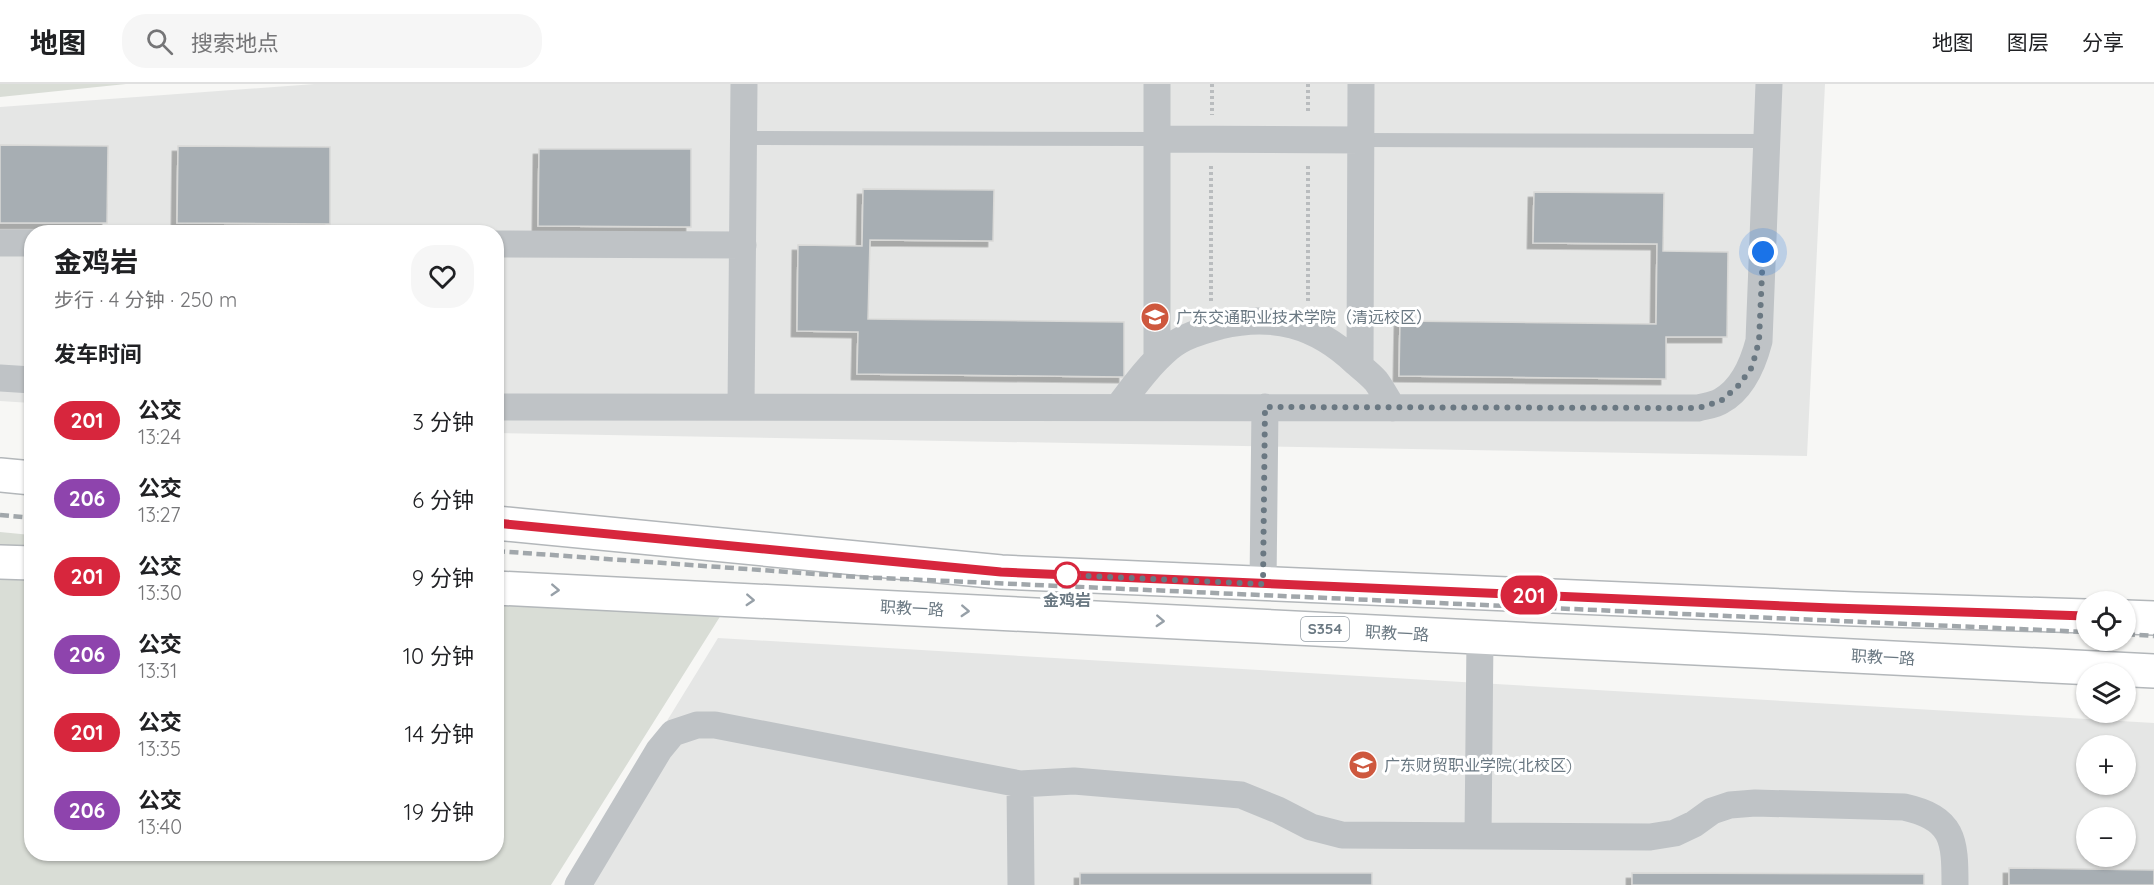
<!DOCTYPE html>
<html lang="zh">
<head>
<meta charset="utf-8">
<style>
	body { margin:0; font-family:Quicksand,"Noto Sans SC",sans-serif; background:#f6f6f6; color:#202124; height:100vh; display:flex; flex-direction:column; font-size:22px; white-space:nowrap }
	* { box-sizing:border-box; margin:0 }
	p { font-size:20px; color:#757577 }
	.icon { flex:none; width:33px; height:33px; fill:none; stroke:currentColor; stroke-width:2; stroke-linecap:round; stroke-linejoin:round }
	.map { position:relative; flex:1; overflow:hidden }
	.details { position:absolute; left:24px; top:141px; width:480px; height:636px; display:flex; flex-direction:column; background:#fff; border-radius:24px; box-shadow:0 2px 4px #0004 }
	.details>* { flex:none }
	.badge { padding:0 12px; border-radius:20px; font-size:21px; line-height:39px }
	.tools { position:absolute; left:2076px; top:507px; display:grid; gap:12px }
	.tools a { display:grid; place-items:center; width:60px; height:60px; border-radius:50%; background:#fff; box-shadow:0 2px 4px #0004; font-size:30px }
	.you { position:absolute; width:30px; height:30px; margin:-15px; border:4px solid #fff; border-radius:50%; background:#1a73e8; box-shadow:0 0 0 9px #1a73e833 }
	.map>.badge { position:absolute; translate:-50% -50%; box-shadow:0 0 0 3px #fff }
	h2 { padding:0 30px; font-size:22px; line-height:54px }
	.round { display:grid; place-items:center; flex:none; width:63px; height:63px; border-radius:24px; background:#f6f6f6 }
	.head { display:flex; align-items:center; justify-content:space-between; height:102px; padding:0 30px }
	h1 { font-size:28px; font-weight:700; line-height:45px }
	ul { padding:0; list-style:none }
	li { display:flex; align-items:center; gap:18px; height:78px; padding:0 30px }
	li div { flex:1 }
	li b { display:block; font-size:22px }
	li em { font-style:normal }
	li .badge { min-width:66px; font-weight:700; text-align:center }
	header { display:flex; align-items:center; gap:36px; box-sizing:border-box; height:84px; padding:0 30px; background:#fff; border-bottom:2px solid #e0e0e0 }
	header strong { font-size:28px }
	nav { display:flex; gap:33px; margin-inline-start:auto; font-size:21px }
	.search { width:420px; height:54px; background:#f6f6f6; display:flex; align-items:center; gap:15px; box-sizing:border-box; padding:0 21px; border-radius:24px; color:#757577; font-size:22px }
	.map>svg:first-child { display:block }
</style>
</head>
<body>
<header>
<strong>地图</strong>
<div class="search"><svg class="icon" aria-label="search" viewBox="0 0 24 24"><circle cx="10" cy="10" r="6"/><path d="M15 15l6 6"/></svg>搜索地点</div>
<nav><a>地图</a><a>图层</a><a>分享</a></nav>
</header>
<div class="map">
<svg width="2154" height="801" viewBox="0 0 2154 801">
	<defs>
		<filter id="shadow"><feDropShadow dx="-5.5" dy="5.5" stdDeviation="0" flood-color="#0004"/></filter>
	</defs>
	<rect width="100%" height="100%" fill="#f7f7f5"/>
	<path fill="#e5e6e5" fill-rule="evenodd" d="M315 0H1825L1807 372 497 349 496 148H32L31 319 0 317V23Z
		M718 554 2154 639V801H566ZM2086 662H2126V700H2086ZM2086 734H2126V772H2086Z"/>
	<path fill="#d9ddd6" d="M0 0H126L0 13Z
		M0 448 31 451 32 770H496L497 491 733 512 551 801H0Z"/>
	<path fill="#a7aeb3" stroke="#d9d9d7" stroke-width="1.5" filter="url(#shadow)" d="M0 61 108 62 107 139H0Z
		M178 62 330 63V140L177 139Z
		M539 65H691V143L538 142Z
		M863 105 994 106 993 157 870 156 868 235 1124 238V293L857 290 858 248 797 247 798 161 862 162Z
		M1534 108 1664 109 1663 167 1728 168 1727 253H1666V295L1399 292 1400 237 1656 240 1657 160 1533 159Z
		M2009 784 2154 786V801H2009Z
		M1080 789H1372V801H1080Z
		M1632 789 1924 790V801H1632Z"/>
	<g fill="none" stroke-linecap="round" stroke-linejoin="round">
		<g stroke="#b3b7ba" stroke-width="36">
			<path id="primary" d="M0 391 32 394
				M496 439 1001 488 1855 525 2086 532
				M0 478 32 479
				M496 504 2154 587
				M2126 533 2154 534"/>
		</g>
		<path stroke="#b9bcbe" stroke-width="4" stroke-dasharray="3 3" stroke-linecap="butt" d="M1212 0V31
			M1308 0V29
			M1308 82V218
			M1211 217V80"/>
		<path stroke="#bfc3c6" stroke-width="14" d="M744 54 1157 55
			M1361 56 1767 57"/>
		<path stroke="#bfc3c6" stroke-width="27" d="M1157 0V275
			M1157 55 1361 56
			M0 159H32
			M496 160 743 161
			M1360 282 1361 0
			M0 294 32 296
			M496 323 1698 324C1705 322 1715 321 1721 317 1743 305 1753 280 1759 257L1769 0
			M741 323 744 0
			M1118 323C1134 302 1149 281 1169 264 1183 252 1202 247 1220 242 1273 229 1316 241 1355 278 1362 284 1370 290 1376 297 1382 305 1387 315 1393 324
			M1263 500 1265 323
			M1020 700 1021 801
			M1478 752 1480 553
			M578 801 659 666 673 649 697 641H715L1020 700 1074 697 1241 711 1278 726 1311 743 1342 751 1650 753 1675 749 1694 740 1712 727 1730 721 1755 719 1904 723C1954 734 1955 756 1955 801"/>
		<use href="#primary" stroke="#fff" stroke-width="33"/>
		<path stroke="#a1a7ab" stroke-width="4.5" stroke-dasharray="9 4.5" stroke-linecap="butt" d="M0 431 32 434
			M496 467 858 493 2086 548
			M2126 550 2154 552"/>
	</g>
	<defs><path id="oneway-chevron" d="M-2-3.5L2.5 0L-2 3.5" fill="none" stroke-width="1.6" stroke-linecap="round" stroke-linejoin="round" transform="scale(1.5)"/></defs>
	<g stroke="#97a0a8">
		<use href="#oneway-chevron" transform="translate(555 506) rotate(3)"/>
		<use href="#oneway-chevron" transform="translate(750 516) rotate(3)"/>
		<use href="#oneway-chevron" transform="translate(965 527) rotate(3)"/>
		<use href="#oneway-chevron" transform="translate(1160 537) rotate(3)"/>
	</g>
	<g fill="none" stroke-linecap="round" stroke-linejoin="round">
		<g stroke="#fff" stroke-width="14">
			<path id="line" d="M496 439 1001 488 1832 524 2086 532"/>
		</g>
		<use href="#line" stroke="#d7263d" stroke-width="9"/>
		<path stroke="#6a7882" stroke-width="6" stroke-dasharray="0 10.8" d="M1067 491 1263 500 1265 323 1698 324 1721 317 1739 301 1752 283 1759 257 1763 168"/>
	</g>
	<defs>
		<g id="university-disc" transform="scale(1.5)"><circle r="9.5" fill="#ce583e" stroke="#fff"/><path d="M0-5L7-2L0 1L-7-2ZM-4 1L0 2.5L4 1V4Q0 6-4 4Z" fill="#fff"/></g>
	</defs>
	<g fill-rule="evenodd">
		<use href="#university-disc" x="1155" y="233"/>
		<use href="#university-disc" x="1363" y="681"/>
	</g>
	<circle fill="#fff" stroke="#d7263d" stroke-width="3" cx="1067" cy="491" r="12"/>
	<g text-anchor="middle" stroke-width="6" stroke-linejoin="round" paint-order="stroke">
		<rect fill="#fff" stroke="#97a0a8" stroke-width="1.5" x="1301" y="533" width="48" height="24" rx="4.5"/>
		<g font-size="15" font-weight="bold" fill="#6a7882">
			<text x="1325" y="550">S354</text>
		</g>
		<g font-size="16" fill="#6a7882" stroke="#fff" text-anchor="start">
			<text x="1176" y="239">广东交通职业技术学院（清远校区）</text>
			<text x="1384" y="687">广东财贸职业学院(北校区)</text>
		</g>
		<g font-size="16" font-weight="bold" fill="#6a7882" stroke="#fff">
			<text x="1067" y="522">金鸡岩</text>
		</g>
		<g font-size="16" fill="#6a7882" stroke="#fff">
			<text transform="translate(912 524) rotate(3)" y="6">职教一路</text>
			<text transform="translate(1397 549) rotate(3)" y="6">职教一路</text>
			<text transform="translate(1883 573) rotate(3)" y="6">职教一路</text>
		</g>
	</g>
</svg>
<div class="tools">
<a><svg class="icon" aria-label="locate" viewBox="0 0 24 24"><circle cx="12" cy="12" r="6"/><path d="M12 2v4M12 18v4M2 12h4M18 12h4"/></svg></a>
<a><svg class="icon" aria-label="layers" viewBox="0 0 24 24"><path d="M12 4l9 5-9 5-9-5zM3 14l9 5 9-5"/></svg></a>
<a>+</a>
<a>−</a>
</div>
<div class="you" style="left:1763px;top:168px"></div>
<b class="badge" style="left:1529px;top:511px;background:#d7263d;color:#fff">201</b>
<section class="details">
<div class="head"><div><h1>金鸡岩</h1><p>步行 · 4 分钟 · 250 m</p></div><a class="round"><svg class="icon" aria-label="heart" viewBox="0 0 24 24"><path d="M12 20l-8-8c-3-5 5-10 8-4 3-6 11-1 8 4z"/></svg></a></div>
<h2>发车时间</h2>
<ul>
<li><span class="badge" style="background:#d7263d;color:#fff">201</span><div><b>公交</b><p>13:24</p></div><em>3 分钟</em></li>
<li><span class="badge" style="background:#8e44ad;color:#fff">206</span><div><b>公交</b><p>13:27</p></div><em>6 分钟</em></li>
<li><span class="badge" style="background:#d7263d;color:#fff">201</span><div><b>公交</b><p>13:30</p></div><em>9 分钟</em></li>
<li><span class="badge" style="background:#8e44ad;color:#fff">206</span><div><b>公交</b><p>13:31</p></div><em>10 分钟</em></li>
<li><span class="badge" style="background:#d7263d;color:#fff">201</span><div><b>公交</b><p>13:35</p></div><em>14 分钟</em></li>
<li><span class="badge" style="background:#8e44ad;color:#fff">206</span><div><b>公交</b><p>13:40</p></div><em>19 分钟</em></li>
</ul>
</section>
</div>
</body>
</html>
